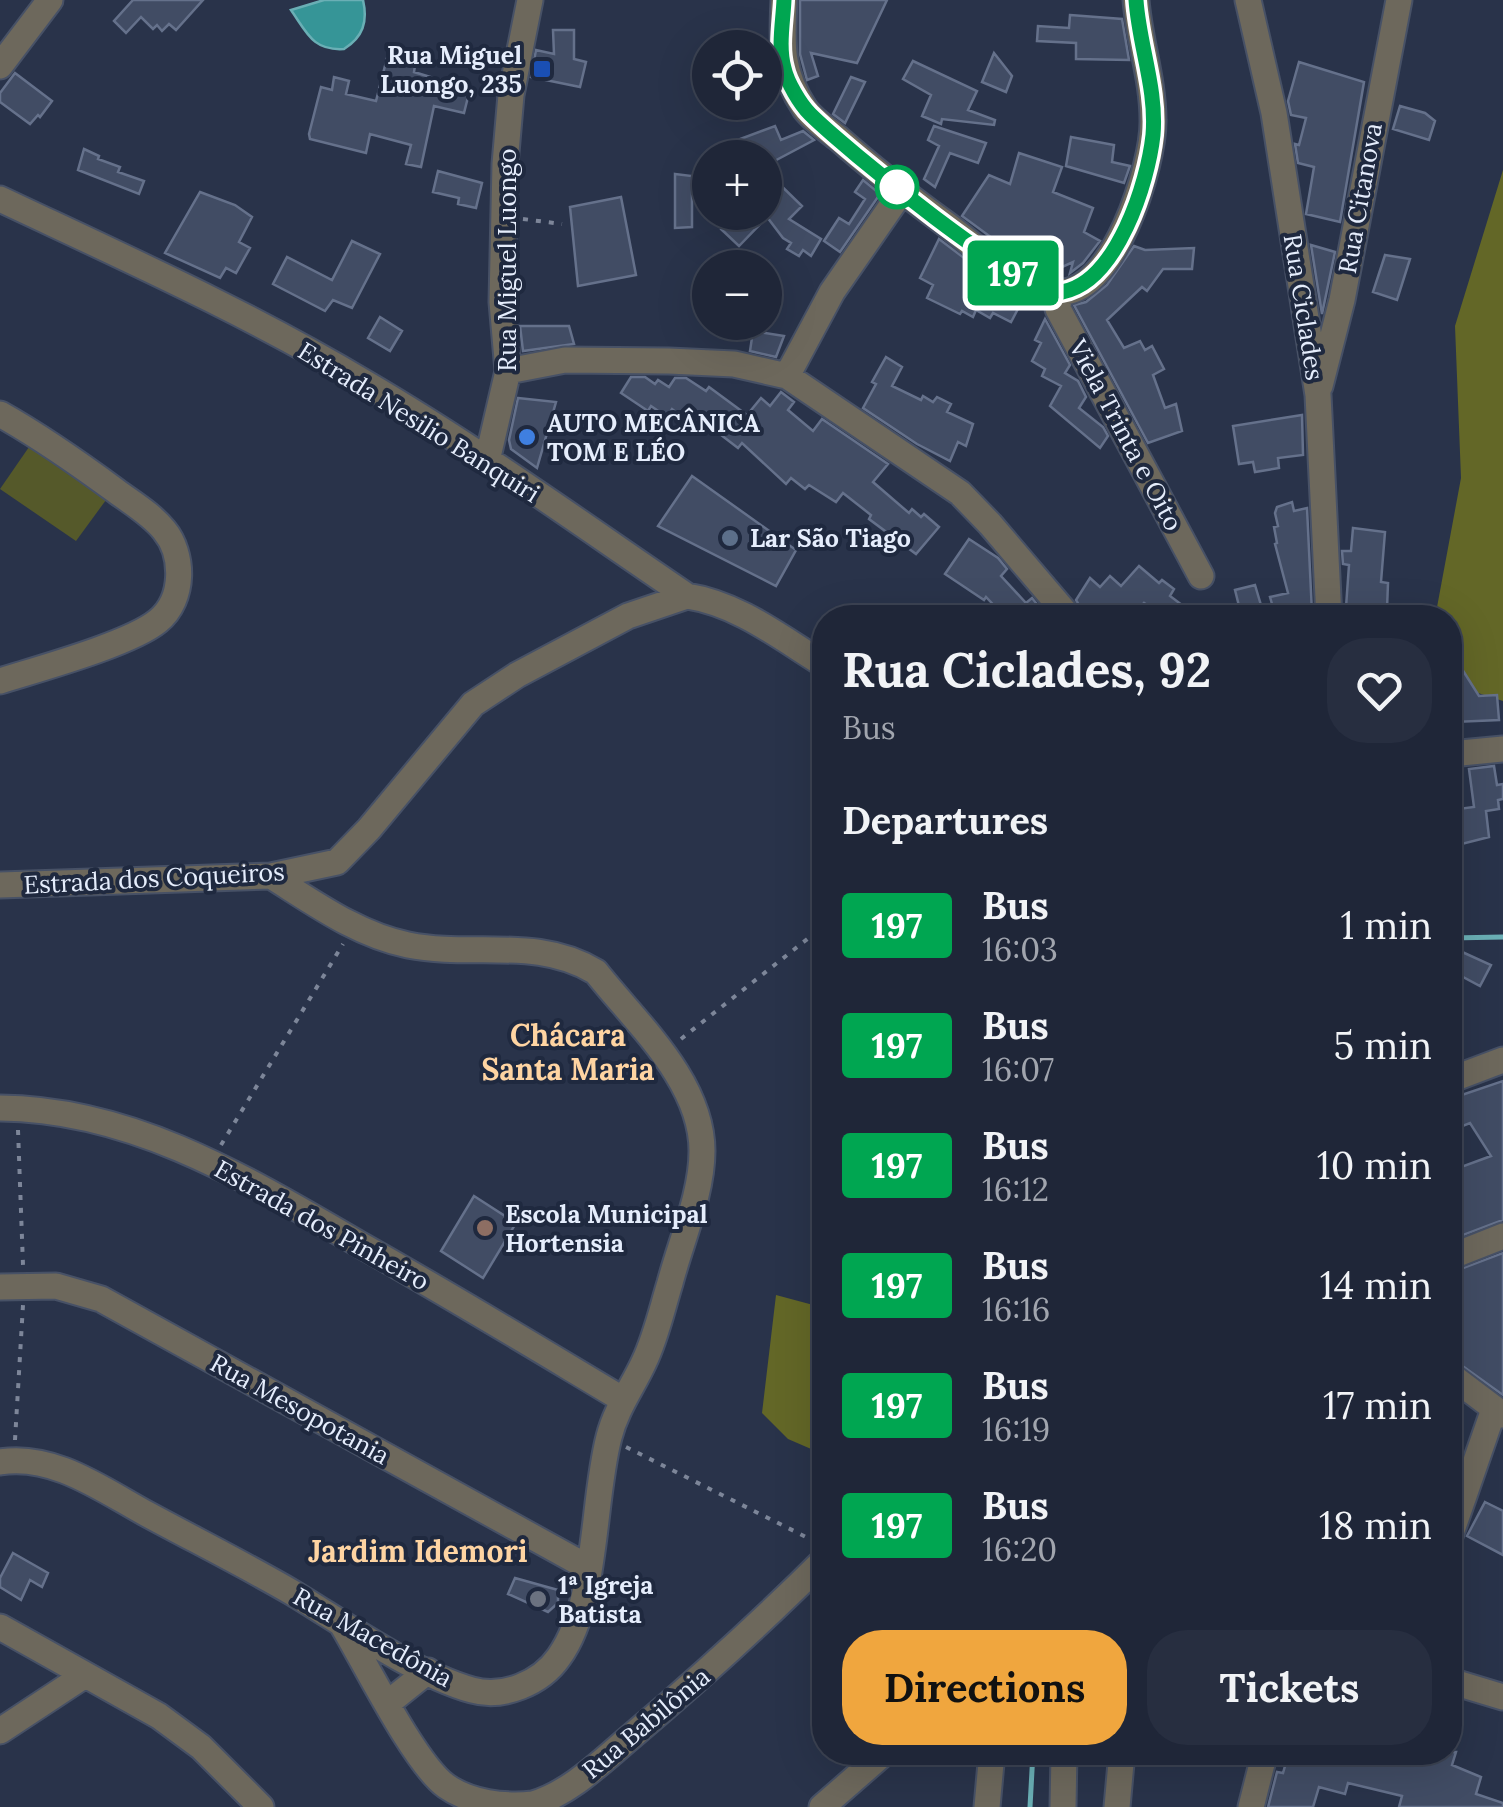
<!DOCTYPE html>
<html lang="en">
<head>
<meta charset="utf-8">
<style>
	body { margin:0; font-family:Lora,serif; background:#272e40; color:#f1f3f6; height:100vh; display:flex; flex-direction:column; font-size:38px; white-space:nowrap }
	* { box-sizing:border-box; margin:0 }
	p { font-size:32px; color:#a1a5ae }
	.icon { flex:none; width:55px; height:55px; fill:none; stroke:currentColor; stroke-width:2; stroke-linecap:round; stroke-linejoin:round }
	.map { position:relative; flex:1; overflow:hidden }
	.sheet { position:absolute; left:812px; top:605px; width:650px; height:1160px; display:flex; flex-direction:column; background:#1f2638; border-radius:40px; box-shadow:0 10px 40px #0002,0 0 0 2px #3c4353 }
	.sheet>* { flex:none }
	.badge { padding:0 20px; border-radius:8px; font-size:35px; line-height:65px }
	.buttons { position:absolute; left:692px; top:30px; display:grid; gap:20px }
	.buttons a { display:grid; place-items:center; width:90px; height:90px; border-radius:50%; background:#1f2638; box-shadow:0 10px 40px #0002,0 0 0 2px #3c4353; font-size:50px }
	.map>.badge { position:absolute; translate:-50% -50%; box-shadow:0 0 0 5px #fff }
	h2 { padding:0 30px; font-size:38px; line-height:90px }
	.round { display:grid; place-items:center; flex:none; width:105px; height:105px; border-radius:40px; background:#272e40 }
	.headline { display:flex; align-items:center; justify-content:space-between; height:170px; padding:0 30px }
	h1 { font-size:48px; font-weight:700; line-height:75px }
	.button { display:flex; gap:20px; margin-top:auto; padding:20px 30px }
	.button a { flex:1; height:115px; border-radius:40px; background:#f0a63e; color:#111; font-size:40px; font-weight:700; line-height:115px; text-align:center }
	.button a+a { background:#272e40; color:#f1f3f6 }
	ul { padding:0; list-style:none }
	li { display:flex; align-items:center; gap:30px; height:120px; padding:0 30px }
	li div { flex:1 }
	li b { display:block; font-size:38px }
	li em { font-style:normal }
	li .badge { min-width:110px; font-weight:700; text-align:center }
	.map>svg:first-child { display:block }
</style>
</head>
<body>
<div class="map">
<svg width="1503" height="1807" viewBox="0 0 1503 1807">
	<rect width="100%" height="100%" fill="#29334a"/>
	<path fill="#55592a" d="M29 447 106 500 76 541 0 489Z"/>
	<path fill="#636727" d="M1503 170V701L1450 684V618H1435L1461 478 1455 326Z
		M825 1275V1455L788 1439 762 1413 776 1295 817 1306Z"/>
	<path fill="#369597" stroke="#6aafb5" stroke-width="2.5" d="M324 0H363C368 22 363 37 344 49 313 51 307 33 291 10Z"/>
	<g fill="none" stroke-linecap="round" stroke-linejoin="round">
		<path stroke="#6aafb5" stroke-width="5" d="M1450 938 1503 937
			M1030 1807 1033 1752"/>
	</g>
	<path fill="#414c64" stroke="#65718b" stroke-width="2.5" d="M133 0H203L176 30 169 24 162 31 157 25 153 29 141 17 126 33 114 21Z
		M800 0H887L857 63 811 53 818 76 807 80 800 54Z
		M1070 15 1122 19 1129 60 1076 59V43L1037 41 1038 26 1069 28Z
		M553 30H574V59L586 62 580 87 531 77 536 50 554 54Z
		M994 53 1012 76 1006 92 982 82Z
		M387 58 415 66 414 72 470 89 464 113 434 106 421 167 406 164 411 145 370 134 366 153 310 139 309 134 321 87 332 90 334 77 349 81 346 94 376 101Z
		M913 61 977 91 968 110 995 120 994 125 942 119 941 124 922 116 931 95 903 79Z
		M1299 62 1364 82 1340 222 1306 214 1314 167 1298 163 1295 144 1299 145 1306 118 1291 115 1288 101Z
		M15 73 52 101 40 117 38 115 30 124 0 102V93Z
		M851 77 865 82 845 123 833 114Z
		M1400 106 1425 113 1435 121 1429 140 1393 129Z
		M775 126 781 140 803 131 814 140 765 166V158H726L716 148Z
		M934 126 986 143 978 163 950 153 935 187 924 179 939 146 928 140Z
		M1071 137 1114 145 1112 162 1130 166 1124 183 1066 166Z
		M84 149 99 156 98 159 120 167 118 172 144 181 139 194 78 170Z
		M1019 153 1062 167 1053 192 1093 208 1084 232 1100 241 1083 263 1070 273 1073 262 1049 273 1033 268 962 216 989 175 1010 184Z
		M765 170 802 206 789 219 821 239 811 256 803 250 799 256 787 249 791 243 783 238 767 217 739 246 721 229 726 212H765Z
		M438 171 482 183 476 208 458 204 459 198 433 192Z
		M675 174 692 176V227L675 228Z
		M863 180 880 194 840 252 824 241 839 218 849 224 865 199 855 192Z
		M200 192 235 205 252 217 239 242 250 248 236 273 226 268 220 278 165 253Z
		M621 197 636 275 578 286 570 207Z
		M939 239 1005 289 1001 297 1019 307 1011 322 993 313 990 318 976 310 973 317 962 311 960 314 927 298 933 285 920 278Z
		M352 241 380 254 352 308 333 300 325 311 273 284 287 257 332 280Z
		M1311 245 1335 252 1322 314Z
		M1134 246 1145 250 1194 248 1192 269H1163L1147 291 1142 287 1107 320 1124 348 1140 341 1145 350 1152 346 1164 369 1153 375 1165 408 1176 404 1182 431 1148 443 1074 305 1086 302 1107 285Z
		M1385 255 1410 259 1397 300 1373 292Z
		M380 317 402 331 390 351 368 338Z
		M1045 319 1070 365 1065 373 1078 381 1086 397 1079 408 1103 427 1108 436 1100 448 1050 406 1061 386 1042 376 1045 369 1032 361 1041 343 1035 340Z
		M520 326H569L574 344 523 351Z
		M753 331 784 336 776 357 750 351Z
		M886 357 902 367 892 386 921 400 923 396 933 402 937 397 951 404 947 412 973 424 966 446 958 442 950 461 917 444 863 408 876 384 872 382Z
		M631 377H645L655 384 658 380 669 387 675 378H686L706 391 709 387 747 415 761 398 770 406 781 392 794 402 788 410 813 431 822 419 888 464 873 482 909 513 912 509 921 517 924 514 939 527 916 554 869 519 871 515 843 493 836 502 809 485 805 489 791 478 786 484 742 443 738 448 712 428 709 432 700 426 698 429 672 409 667 417 651 406 648 411 621 393Z
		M518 398 556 402 537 468 511 449 509 440Z
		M1302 415 1303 455 1278 458 1279 468 1255 472 1253 462 1239 464 1233 426Z
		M692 476 796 550 776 586 658 526Z
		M1292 502 1294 511 1307 508 1312 613 1276 618 1270 597 1288 593 1275 544 1277 543 1274 527 1278 526 1275 513 1277 507Z
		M1353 528 1385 532 1381 582 1388 583 1387 609 1346 607 1349 565 1343 564 1342 551H1351Z
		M969 539 998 558 1007 569 1001 576 1026 603 1032 598 1048 618H1006L986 597 984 600 945 574Z
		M1139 566 1159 583 1162 580 1174 589 1170 596 1182 605 1173 618H1166L1144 603 1130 618 1086 617 1076 600 1090 578 1100 587 1110 576 1121 586Z
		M1255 585 1263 612 1242 618 1235 590Z
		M1450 650 1479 696 1497 695 1499 720 1454 722V692L1450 695Z
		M1494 766 1497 785 1503 784V799L1498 800 1499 809 1486 811 1489 837 1450 847V810L1474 807 1469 769Z
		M1460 951 1491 965 1480 986 1450 970V955L1458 956Z
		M1503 1081V1220L1450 1240V1171L1491 1156 1470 1123 1450 1131V1099Z
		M474 1196 516 1223 483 1278 441 1251Z
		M1503 1253V1395L1450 1357V1273Z
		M1485 1502 1503 1511V1555L1467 1536Z
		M13 1553 48 1573 42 1587 30 1580 21 1600 0 1587V1578Z
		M515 1578 558 1590V1603L548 1612 508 1594Z
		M1289 1752H1456L1452 1765 1481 1777 1476 1794 1503 1803V1807H1399L1402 1796 1348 1783 1345 1794 1319 1787 1313 1807H1268L1277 1772 1283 1773Z"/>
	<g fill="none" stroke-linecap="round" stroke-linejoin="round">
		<g stroke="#475166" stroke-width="29">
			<path id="minor" d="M784 0C782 43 780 72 805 109 813 120 828 130 839 139 873 169 909 197 946 224 977 247 1015 286 1055 292 1113 300 1154 164 1153 120 1153 79 1139 40 1136 0
				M1248 0 1274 113 1318 395 1329 618
				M0 66 50 0
				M0 199C123 257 248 313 365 383 476 448 581 524 687 596 739 604 781 638 825 665
				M1059 293 1058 309 1201 576
				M508 371 565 360 669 361 734 364 787 376 960 493 990 524 1070 618
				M787 376 832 292 902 191
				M1320 386 1342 300 1399 0
				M0 414C41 437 78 463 116 491 132 503 151 514 164 530 184 554 185 599 158 621 130 644 38 669 0 681
				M487 461 508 371 502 302 505 164 511 95 530 0
				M1450 754 1503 749
				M0 885 271 876 337 862 369 829 473 704 517 675 628 616 687 596
				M1450 1080 1503 1060
				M0 1108C133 1109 247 1179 359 1244 448 1294 535 1347 622 1399
				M1450 1257 1503 1236
				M0 1287 56 1286 101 1299 589 1568
				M1450 1375 1503 1415
				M0 1462C53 1453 103 1490 147 1514 195 1540 245 1565 293 1593 344 1624 415 1674 472 1690 503 1699 541 1683 559 1657 598 1603 592 1501 609 1437 616 1409 632 1388 644 1362 656 1337 662 1309 670 1283 681 1241 702 1194 702 1151 702 1081 636 1023 596 972 537 936 473 958 408 945 358 935 314 903 271 876
				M1450 1536 1494 1409
				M343 1626C365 1663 415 1764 446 1786 470 1803 504 1807 533 1804 571 1793 604 1759 633 1735 700 1678 763 1621 825 1559
				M0 1627 159 1716 201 1747 261 1807
				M1450 1681 1503 1697
				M388 1703 428 1671
				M0 1731 85 1675
				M822 1807 885 1752
				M987 1807 992 1752
				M1063 1807 1064 1752
				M1117 1807 1122 1752
				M1251 1807 1265 1752"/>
		</g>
		<path stroke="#7d8699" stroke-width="4" stroke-dasharray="5 8" stroke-linecap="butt" d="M523 219 562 224
			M681 1039 825 925
			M18 1130 23 1265
			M221 1145 343 944
			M15 1440 23 1305
			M626 1447 814 1541"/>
		<use href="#minor" stroke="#6d685c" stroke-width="25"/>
	</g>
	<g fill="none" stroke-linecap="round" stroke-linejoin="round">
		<g stroke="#fff" stroke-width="22">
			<path id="line" d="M784 0C783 22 778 47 784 68 787 82 800 104 810 114 842 146 1026 298 1062 292 1117 282 1148 182 1153 135 1157 89 1139 45 1136 0"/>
		</g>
		<use href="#line" stroke="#00a651" stroke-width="15"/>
	</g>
	<rect fill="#1a4fb4" stroke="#1f293f" stroke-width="4" x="532" y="59" width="20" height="20" rx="5"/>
	<circle fill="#fff" stroke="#00a651" stroke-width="5" cx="897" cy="187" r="20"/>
	<circle fill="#3f7fe0" stroke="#1f293f" stroke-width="4" cx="527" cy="437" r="10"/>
	<circle fill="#5c6f8a" stroke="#1f293f" stroke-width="4" cx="730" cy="538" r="10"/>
	<circle fill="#8d6e63" stroke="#1f293f" stroke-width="4" cx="485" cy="1228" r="10"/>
	<circle fill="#6b7280" stroke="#1f293f" stroke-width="4" cx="538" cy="1599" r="10"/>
	<g text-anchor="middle" stroke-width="8" stroke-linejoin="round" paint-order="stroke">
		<g font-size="25" font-weight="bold" fill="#e5edfc" stroke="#1f293f" text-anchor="start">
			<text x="522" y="64" text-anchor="end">Rua Miguel<tspan x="522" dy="29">Luongo, 235</tspan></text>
			<text x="547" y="432">AUTO MECÂNICA<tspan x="547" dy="29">TOM E LÉO</tspan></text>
			<text x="750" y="547">Lar São Tiago</text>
			<text x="505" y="1223">Escola Municipal<tspan x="505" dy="29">Hortensia</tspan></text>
			<text x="558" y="1594">1ª Igreja<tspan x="558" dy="29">Batista</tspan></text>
		</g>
		<g font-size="25" fill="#e5edfc" stroke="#1f293f">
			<text transform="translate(1360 198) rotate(-80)" y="9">Rua Citanova</text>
			<text transform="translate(507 260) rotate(-90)" y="9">Rua Miguel Luongo</text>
			<text transform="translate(1304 307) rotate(81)" y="9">Rua Ciclades</text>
			<text transform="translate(419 422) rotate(32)" y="9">Estrada Nesilio Banquiri</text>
			<text transform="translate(1126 435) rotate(62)" y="9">Viela Trinta e Oito</text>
			<text transform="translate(154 878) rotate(-3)" y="9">Estrada dos Coqueiros</text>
			<text transform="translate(322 1225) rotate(29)" y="9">Estrada dos Pinheiro</text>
			<text transform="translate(300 1409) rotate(29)" y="9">Rua Mesopotania</text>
			<text transform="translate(373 1637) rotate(29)" y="9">Rua Macedônia</text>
			<text transform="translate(646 1723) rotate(-40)" y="9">Rua Babilônia</text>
		</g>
		<g font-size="30" font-weight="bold" fill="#fed4a2" stroke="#1f293f">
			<text x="568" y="1046">Chácara<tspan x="568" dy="34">Santa Maria</tspan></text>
			<text x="418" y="1562">Jardim Idemori</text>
		</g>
	</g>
</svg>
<div class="buttons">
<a><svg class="icon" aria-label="locate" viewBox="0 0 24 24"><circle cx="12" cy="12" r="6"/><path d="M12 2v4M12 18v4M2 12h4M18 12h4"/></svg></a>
<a>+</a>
<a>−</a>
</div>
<b class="badge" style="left:1013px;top:273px;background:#00a651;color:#fff">197</b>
<section class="sheet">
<div class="headline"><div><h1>Rua Ciclades, 92</h1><p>Bus</p></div><a class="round"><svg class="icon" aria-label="heart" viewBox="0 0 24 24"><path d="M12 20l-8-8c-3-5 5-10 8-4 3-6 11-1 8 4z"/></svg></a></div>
<h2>Departures</h2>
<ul>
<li><span class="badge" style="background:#00a651;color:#fff">197</span><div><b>Bus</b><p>16:03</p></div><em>1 min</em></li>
<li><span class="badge" style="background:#00a651;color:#fff">197</span><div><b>Bus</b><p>16:07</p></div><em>5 min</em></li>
<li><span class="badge" style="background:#00a651;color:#fff">197</span><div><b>Bus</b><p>16:12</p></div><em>10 min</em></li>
<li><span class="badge" style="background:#00a651;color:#fff">197</span><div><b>Bus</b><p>16:16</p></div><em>14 min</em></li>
<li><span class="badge" style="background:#00a651;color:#fff">197</span><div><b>Bus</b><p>16:19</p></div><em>17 min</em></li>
<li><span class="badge" style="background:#00a651;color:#fff">197</span><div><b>Bus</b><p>16:20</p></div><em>18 min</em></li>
</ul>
<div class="button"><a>Directions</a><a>Tickets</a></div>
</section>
</div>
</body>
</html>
